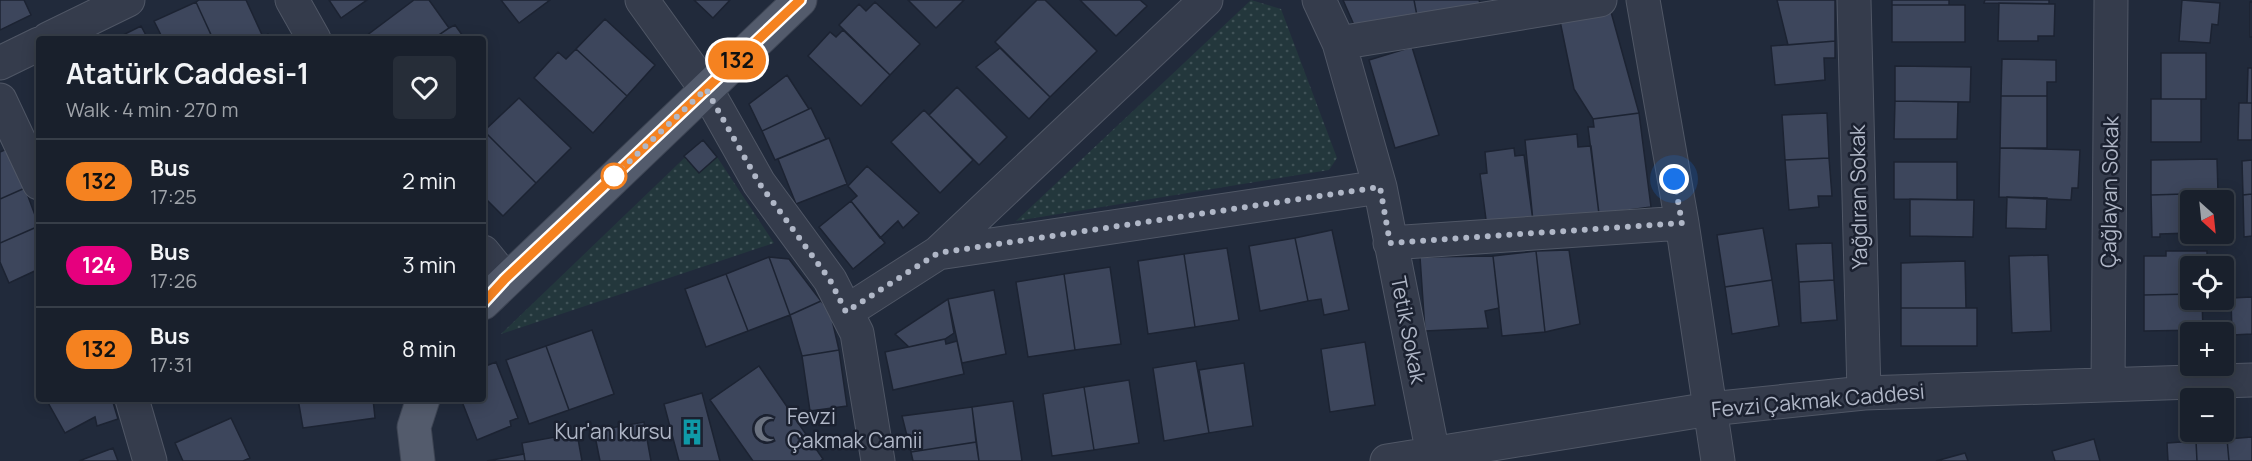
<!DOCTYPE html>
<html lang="en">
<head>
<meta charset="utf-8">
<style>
	body { margin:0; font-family:Manrope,sans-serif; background:#262d38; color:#f1f3f6; height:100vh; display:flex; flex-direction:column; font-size:22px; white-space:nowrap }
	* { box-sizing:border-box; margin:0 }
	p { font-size:20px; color:#9fa3a9 }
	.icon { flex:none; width:33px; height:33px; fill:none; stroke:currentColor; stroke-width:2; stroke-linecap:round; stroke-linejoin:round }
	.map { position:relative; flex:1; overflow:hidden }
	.sheet { position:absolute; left:36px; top:36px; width:450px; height:366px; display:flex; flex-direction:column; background:#19202c; border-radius:6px; box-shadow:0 3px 15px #0003,0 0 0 2px #373e48 }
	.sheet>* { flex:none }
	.badge { padding:0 12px; border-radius:20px; font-size:21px; line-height:39px }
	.needle { width:39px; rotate:153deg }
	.controls { position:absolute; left:2180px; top:190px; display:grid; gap:12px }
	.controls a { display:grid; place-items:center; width:54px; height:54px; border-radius:6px; background:#19202c; box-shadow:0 3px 15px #0003,0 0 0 2px #373e48; font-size:30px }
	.you { position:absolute; width:30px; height:30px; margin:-15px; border:4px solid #fff; border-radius:50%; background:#1a73e8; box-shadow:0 0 0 9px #1a73e833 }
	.map>.badge { position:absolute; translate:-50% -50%; box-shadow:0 0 0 3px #fff }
	.round { display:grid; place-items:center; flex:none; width:63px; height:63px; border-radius:6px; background:#262d38 }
	.summary { display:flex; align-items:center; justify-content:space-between; height:102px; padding:0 30px }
	h1 { font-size:28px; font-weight:700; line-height:45px }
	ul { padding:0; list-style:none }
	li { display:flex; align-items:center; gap:18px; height:84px; padding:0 30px; border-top:2px solid #373e48 }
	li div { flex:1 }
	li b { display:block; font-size:22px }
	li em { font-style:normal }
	li .badge { min-width:66px; font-weight:700; text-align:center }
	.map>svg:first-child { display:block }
</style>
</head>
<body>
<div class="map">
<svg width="2252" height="461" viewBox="0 0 2252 461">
	<defs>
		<pattern id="park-dots" width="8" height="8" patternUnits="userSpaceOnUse" patternTransform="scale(1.5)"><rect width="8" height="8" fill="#23373c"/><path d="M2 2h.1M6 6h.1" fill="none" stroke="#405257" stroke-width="1.8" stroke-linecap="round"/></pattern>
	</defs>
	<rect width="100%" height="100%" fill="#212a3b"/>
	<path fill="url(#park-dots)" d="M1251 0 1281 9 1337 158 1329 170 1016 221Z
		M703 140 717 157 774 243 501 334Z"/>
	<path fill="#3d465c" stroke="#1c2332" stroke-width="1.5" d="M0 0H24L31 15 0 30Z
		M199 0H246L263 37 268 34 271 39H213L196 2Z
		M329 0H367L341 18Z
		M414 0H429L449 28 433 39H362Z
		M501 0H550L519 23Z
		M694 0H730L713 18Z
		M908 0H964L936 28Z
		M1037 0H1045L1097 51 1050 97 995 42Z
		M1080 0H1140L1147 6 1116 36Z
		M1343 0H1414L1418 21 1354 25Z
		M1414 0H1479L1481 7 1418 21Z
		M1777 0H1835V41L1788 45Z
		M1892 0H1949V5H1892Z
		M1985 0H2049V4L1984 3Z
		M2182 0 2220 3 2218 25 2212 24 2210 43 2179 41Z
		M196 2 213 39H163L154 21Z
		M875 2 920 44 890 75 839 25 859 4 866 11Z
		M2250 2H2252V37H2250Z
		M1999 3 2055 4 2054 36H2038V41H1998Z
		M1892 5H1965V42H1892Z
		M1611 12 1639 113 1593 119 1574 89 1560 21Z
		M605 19 655 65 627 96 576 49Z
		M455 25 465 39H433L449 28Z
		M141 26 148 39H115Z
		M843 30 890 75 861 106 808 56 830 32 836 37Z
		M1835 41V58H1824L1825 80 1775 85 1771 46Z
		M1412 47 1439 135 1395 148 1369 60Z
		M1000 48 1050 97 1029 119 976 67Z
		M576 49 627 96 593 133 534 78 558 52 566 59Z
		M2161 53H2206V99H2161Z
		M2002 59 2056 60V82H2047V96H2001Z
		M1895 66 1971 67 1970 102 1895 101Z
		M2248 68H2252V103H2247Z
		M787 75 809 109 762 131 749 104Z
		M957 87 1007 137 979 165 929 115Z
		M2001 96H2047V148H2000Z
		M519 98 571 148 536 183 484 131Z
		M2151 99H2201V142H2151Z
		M1895 101 1958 102 1957 139H1894Z
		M2239 103H2252V140H2238Z
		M811 108 826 139 775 160 762 131Z
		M924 110 973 160 940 193 891 142Z
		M1639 113 1651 207 1599 214 1588 127H1594L1593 119Z
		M1827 113 1829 158 1785 160 1782 115Z
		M484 131 536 183 503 216 483 196Z
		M1577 134 1578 147 1591 146 1599 214 1533 221 1525 140Z
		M829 138 847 184 796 204 778 159Z
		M703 140 717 157 699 173 684 156Z
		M1514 148 1515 156 1524 155 1533 221 1487 227 1480 174 1487 173 1485 152Z
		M2000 148 2080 150 2078 188H2072L2071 200 1999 197Z
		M7 149 25 188 0 199V152Z
		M1829 158 1832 196H1818L1819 207 1789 210 1785 160Z
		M2217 159 2218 193 2151 195V160Z
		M2252 160V194L2243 195 2242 161Z
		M1894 162H1957V200L1894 199Z
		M867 166 919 213 903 228 898 221 880 238 851 201 857 196 848 186Z
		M25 188 39 226 0 243V199Z
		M2218 193V201H2190V233L2160 234V237H2152L2151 195Z
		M2252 194V236L2244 237 2243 195Z
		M2007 197 2047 198 2046 229 2006 228Z
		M1910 199 1974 200 1973 237 1910 236Z
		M851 201 885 243 853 269 819 227Z
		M39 226V269L9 283 0 262V243Z
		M1763 228 1772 280 1725 287 1717 235Z
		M1332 230 1349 310 1324 315 1321 299 1308 301 1295 238Z
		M1295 238 1308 301 1260 311 1249 246Z
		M1832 243 1834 280 1799 282 1796 244Z
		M1227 248 1239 320 1195 327 1184 254Z
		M1569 250 1580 324 1545 332 1536 251Z
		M1536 251 1545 332 1502 336 1493 256Z
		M2166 251H2207V267H2190V294L2144 295V256H2166Z
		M1184 254 1195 327 1148 334 1138 261Z
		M2048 255 2051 331 2012 333 2009 256Z
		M1493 256 1499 308 1485 311 1488 328 1425 331 1420 257Z
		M769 257 790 315 748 331 726 274Z
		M769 257 789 259 821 301 790 315Z
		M1965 261 1966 308H1901V263Z
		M1110 267 1121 344 1075 350 1064 274Z
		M726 274 748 331 706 347 685 289Z
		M1064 274 1075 350 1028 357 1016 282Z
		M1772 280 1779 326 1732 334 1725 287Z
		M1834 280 1837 320 1801 323 1799 282Z
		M994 290 1006 354 962 363 948 299Z
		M2190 294V300H2202L2203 330 2144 331V295Z
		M2252 297V334L2232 335 2231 298Z
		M948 299 954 333 945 339 909 347 895 334Z
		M821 301 830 311 839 350 802 356 790 315Z
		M1901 308H1977V346H1901Z
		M592 330 614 394 569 410 546 346Z
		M945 339 946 344 957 341 964 374 893 390 885 352Z
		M1365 342 1375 405 1330 412 1321 349Z
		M546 346 569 410 529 424 506 360Z
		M839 350 847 406 810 411 802 356Z
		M1196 361 1209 433 1164 441 1153 368Z
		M496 362 518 418 510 421 511 426 477 440 461 399H483V367Z
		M1244 363 1253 426 1209 433 1199 370Z
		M759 366 823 459 820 461H753L710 400Z
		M1129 380 1139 443 1094 450 1084 387Z
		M1084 387 1094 450 1052 456 1043 394Z
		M702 393 720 461H679L664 404Z
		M46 399H112L118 419 97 426 95 417 65 433Z
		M298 399H373L375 418 303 428Z
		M1013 401 1022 461H979L972 407Z
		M972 407 976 442 911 452 902 416Z
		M231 418 250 458 243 461H183L175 443Z
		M644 422 651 461H600L594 431Z
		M577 433 582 461H525L522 443Z
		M2252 437V461H2229L2227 439Z
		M2094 439 2100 461H2055L2052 451Z
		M2227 439 2229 461H2197L2196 441Z
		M2196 441 2197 461H2168L2167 443Z
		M976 442 979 461H913L911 452Z
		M113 448 118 461H79Z
		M1965 453 1968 461H1936Z
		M524 454 525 461H487Z"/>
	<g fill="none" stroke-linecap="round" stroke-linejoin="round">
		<g stroke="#505766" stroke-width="35">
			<path id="minor" d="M292 0 314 39
				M642 0 706 89 759 183 830 280 857 333 878 461
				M1319 0 1339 43 1380 187 1433 454
				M1643 0 1682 223 1718 461
				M1854 0 1864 393
				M48 39 128 0
				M1339 43 1600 0
				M0 63 39 44
				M0 100 39 183
				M1390 243 1682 223
				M483 252 505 279
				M938 253 1380 187
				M846 312 938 253 1206 0
				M2108 385 2111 0
				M132 399 150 461
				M1387 461 1710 409 1864 393 2252 380"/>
		</g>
		<g stroke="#3e4554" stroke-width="35">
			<path id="major" d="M483 303 800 0
				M418 461 414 427 423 399"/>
		</g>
		<use href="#minor" stroke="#353c4c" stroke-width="33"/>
		<use href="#major" stroke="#535b6c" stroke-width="33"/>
	</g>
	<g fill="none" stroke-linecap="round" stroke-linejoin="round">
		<g stroke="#fff" stroke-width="14">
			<path id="line" d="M483 303 505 279 800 0"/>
		</g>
		<use href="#line" stroke="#f58220" stroke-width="9"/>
		<path stroke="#b0b7c7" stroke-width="6" stroke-dasharray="0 10.8" d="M614 176 706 89 759 183 830 280 846 312 938 253 1380 187 1390 243 1682 223 1674 179"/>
	</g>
	<defs>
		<g id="mosque-bare" transform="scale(2.07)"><path d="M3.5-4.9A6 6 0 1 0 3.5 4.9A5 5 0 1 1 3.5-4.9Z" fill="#6b7280" stroke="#1b2130" stroke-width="2.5" paint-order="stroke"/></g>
		<g id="building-bare" transform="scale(2.07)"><path d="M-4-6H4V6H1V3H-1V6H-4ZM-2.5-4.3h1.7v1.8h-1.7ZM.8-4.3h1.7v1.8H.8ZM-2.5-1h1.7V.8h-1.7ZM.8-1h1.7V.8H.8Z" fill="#0f9aa8" stroke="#1b2130" stroke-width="2.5" paint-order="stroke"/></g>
	</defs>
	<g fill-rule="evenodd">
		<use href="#mosque-bare" x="767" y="429"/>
		<use href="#building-bare" x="692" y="432"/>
	</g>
	<circle fill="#fff" stroke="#f58220" stroke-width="3" cx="614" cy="176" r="12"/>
	<g text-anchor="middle" stroke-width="5" stroke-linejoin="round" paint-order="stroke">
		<g font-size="21" fill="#b0b7c7" stroke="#1b2130">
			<text transform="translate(2110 192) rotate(-89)" y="7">Çağlayan Sokak</text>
			<text transform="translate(1859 197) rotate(-91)" y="7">Yağdıran Sokak</text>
			<text transform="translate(1408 330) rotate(79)" y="7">Tetik Sokak</text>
			<text transform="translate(1818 401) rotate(-5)" y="7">Fevzi Çakmak Caddesi</text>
		</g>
		<g font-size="21" fill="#b0b7c7" stroke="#1b2130" text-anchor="start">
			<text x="787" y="424">Fevzi<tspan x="787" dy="24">Çakmak Camii</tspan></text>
			<text x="672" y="439" text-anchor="end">Kur'an kursu</text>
		</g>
	</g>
</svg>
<div class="controls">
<a><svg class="needle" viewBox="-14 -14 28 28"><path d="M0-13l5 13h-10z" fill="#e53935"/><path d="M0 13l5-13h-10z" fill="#9fa3a9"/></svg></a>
<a><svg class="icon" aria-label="locate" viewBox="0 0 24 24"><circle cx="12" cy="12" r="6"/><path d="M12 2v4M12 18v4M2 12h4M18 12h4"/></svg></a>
<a>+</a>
<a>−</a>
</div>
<div class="you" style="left:1674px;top:179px"></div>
<b class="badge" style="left:737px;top:60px;background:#f58220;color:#111">132</b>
<section class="sheet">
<div class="summary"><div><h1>Atatürk Caddesi-1</h1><p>Walk · 4 min · 270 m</p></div><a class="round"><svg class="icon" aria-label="heart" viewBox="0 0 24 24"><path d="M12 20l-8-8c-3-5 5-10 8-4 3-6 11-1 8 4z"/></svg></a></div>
<ul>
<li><span class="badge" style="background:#f58220;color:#111">132</span><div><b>Bus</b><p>17:25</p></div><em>2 min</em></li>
<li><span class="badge" style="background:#e6007e;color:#fff">124</span><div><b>Bus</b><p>17:26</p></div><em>3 min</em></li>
<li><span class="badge" style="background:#f58220;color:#111">132</span><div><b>Bus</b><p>17:31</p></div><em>8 min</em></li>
</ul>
</section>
</div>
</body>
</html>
